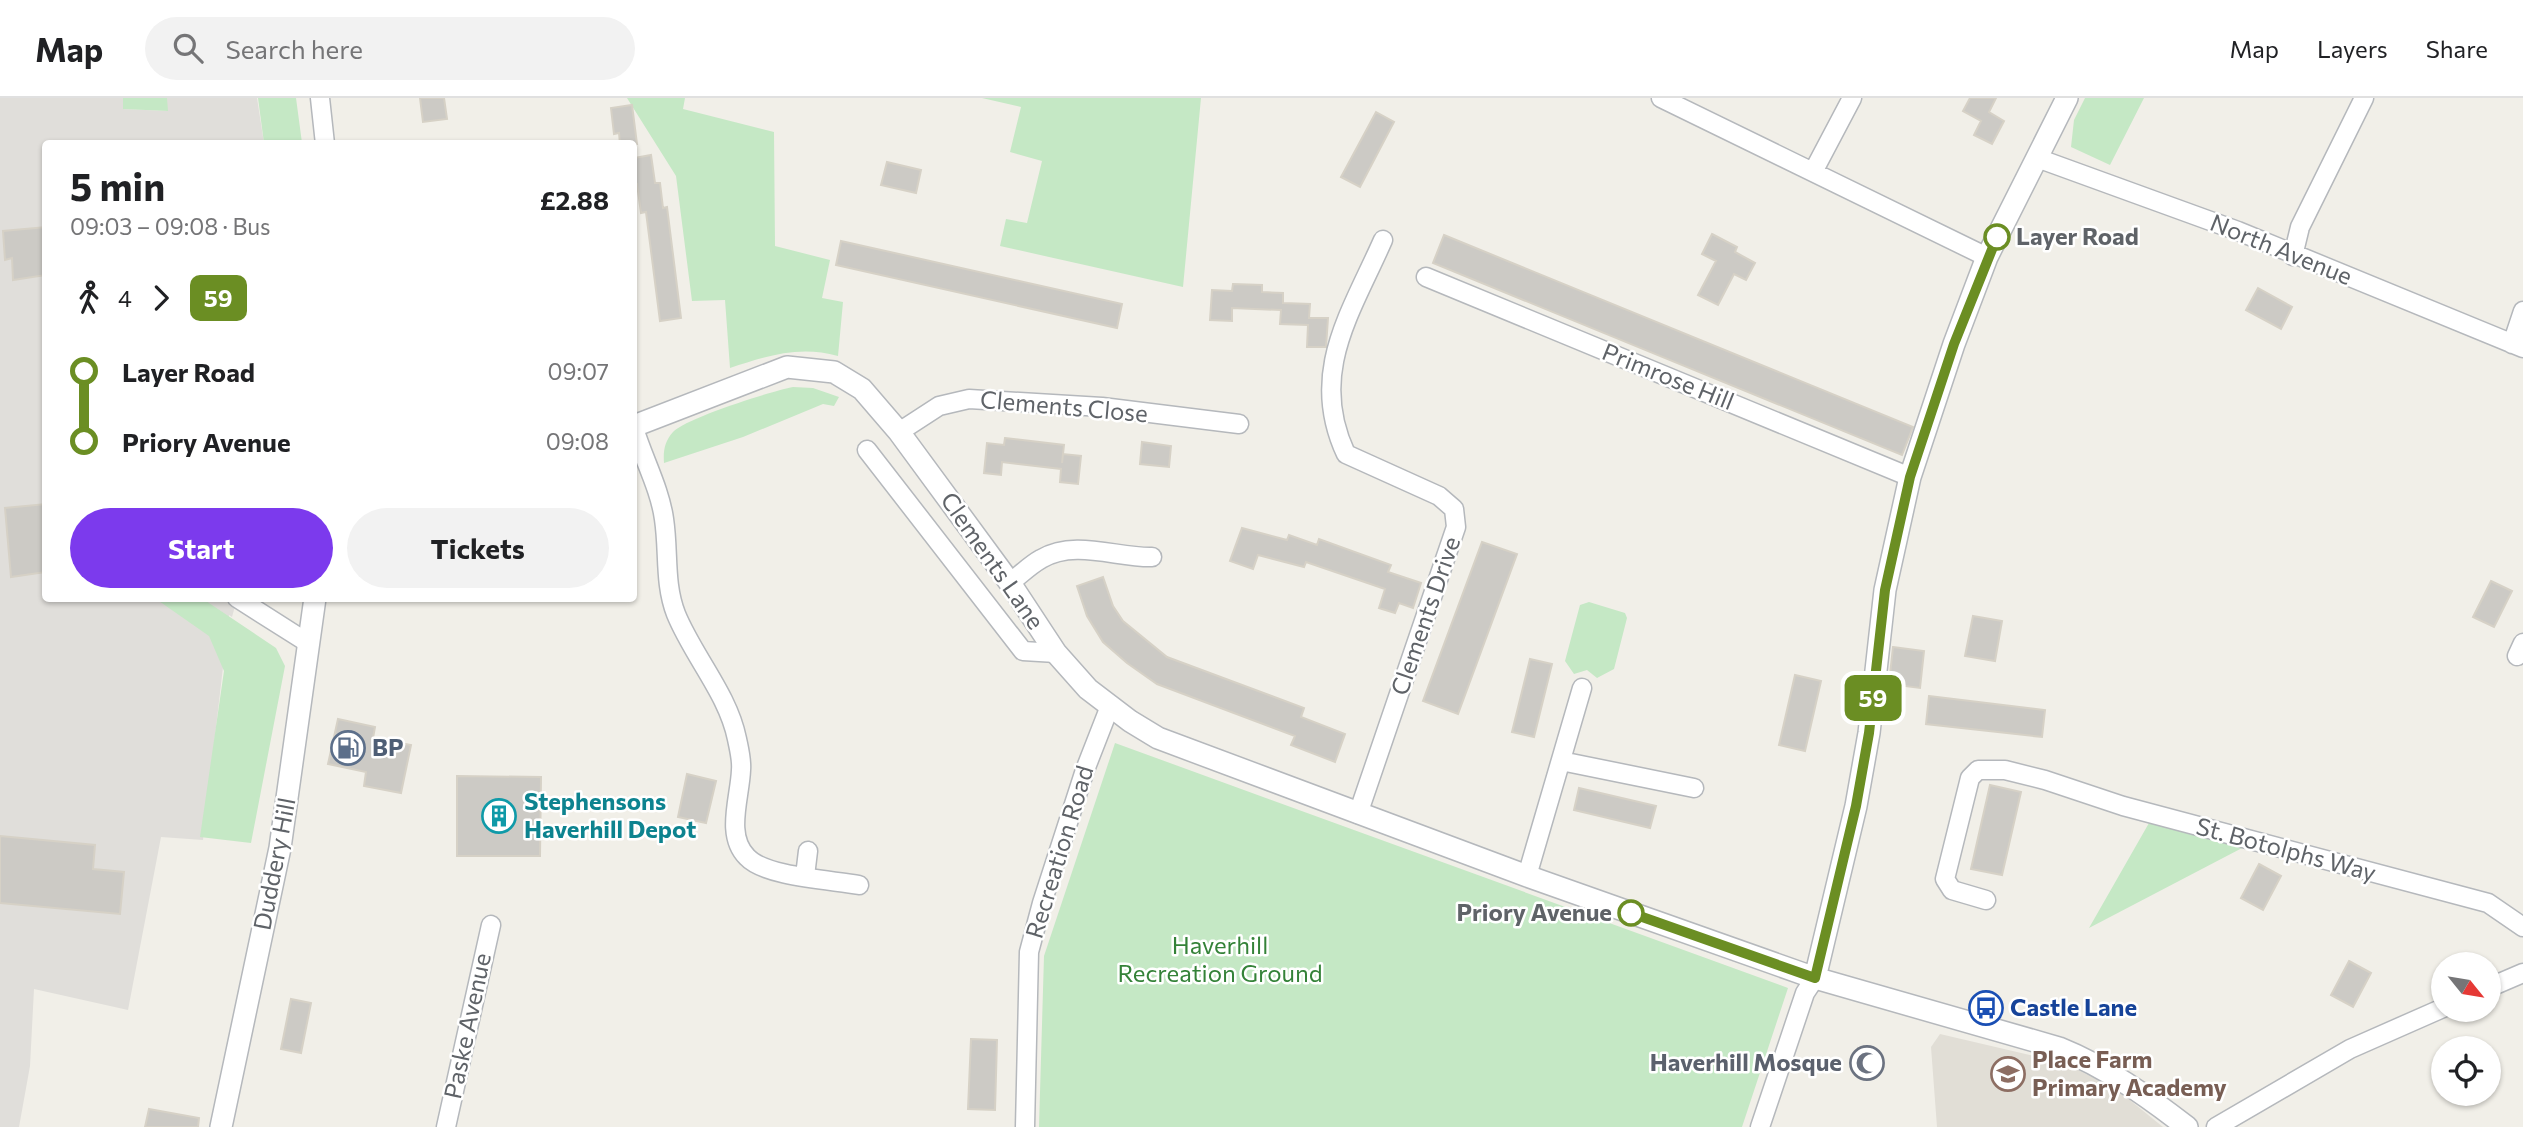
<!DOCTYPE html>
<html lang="en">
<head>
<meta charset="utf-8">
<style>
	body { margin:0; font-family:Commissioner,sans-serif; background:#f2f2f2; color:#202124; height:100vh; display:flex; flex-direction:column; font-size:26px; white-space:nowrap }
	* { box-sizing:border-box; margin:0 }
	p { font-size:23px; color:#757577 }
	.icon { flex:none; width:38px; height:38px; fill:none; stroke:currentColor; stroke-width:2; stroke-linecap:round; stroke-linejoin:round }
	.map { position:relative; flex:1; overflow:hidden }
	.side { position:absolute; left:42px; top:42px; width:595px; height:462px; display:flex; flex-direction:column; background:#fff; border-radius:7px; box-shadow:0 2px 5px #0004 }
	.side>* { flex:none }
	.badge { padding:0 14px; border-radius:10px; font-size:24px; line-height:46px }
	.needle { width:46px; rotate:120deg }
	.fabs { position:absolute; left:2431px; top:854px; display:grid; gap:14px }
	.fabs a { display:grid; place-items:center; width:70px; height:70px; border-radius:50%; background:#fff; box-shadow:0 2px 5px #0004; font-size:35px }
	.map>.badge { position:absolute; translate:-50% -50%; box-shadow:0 0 0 4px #fff }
	.legs { display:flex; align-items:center; gap:10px; height:77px; padding:0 28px; font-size:23px }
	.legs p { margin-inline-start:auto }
	.summary { display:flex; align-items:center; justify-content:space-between; height:119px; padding:0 28px }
	h1 { font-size:38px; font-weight:700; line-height:52px }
	.action { display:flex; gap:14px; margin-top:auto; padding:14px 28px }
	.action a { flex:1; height:80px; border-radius:42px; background:#7c3aed; color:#fff; font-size:28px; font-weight:700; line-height:80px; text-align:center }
	.action a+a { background:#f2f2f2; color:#202124 }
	ul { padding:0 28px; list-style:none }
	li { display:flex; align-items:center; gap:24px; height:70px; font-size:26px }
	li i { display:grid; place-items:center; width:10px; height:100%; margin:0 9px; background:currentColor }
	li i::after { content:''; width:18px; height:18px; margin:-9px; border:5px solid; border-radius:50%; background:#fff }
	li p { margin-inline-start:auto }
	li:first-child i { background:linear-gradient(#0000 50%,currentColor 0) }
	li:last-child i { background:linear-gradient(currentColor 50%,#0000 0) }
	header { display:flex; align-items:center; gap:42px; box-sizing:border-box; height:98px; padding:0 35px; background:#fff; border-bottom:2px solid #e0e0e0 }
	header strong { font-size:33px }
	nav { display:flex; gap:38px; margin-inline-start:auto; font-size:24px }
	.search { width:490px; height:63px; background:#f2f2f2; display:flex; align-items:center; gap:18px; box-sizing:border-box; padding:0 24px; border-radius:38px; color:#757577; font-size:26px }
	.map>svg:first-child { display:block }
</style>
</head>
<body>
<header>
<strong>Map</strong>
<div class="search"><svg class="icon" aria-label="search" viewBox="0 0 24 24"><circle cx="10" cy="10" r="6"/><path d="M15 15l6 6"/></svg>Search here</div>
<nav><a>Map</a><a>Layers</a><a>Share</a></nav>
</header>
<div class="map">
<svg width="2523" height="1029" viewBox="0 0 2523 1029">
	<rect width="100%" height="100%" fill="#f1efe8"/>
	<path fill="#e0deda" d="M0 0H123V11L167 13V0H257L264 45 46 46V500L237 501 232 519 229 517 203 742 161 739 128 912 34 891 30 968 19 1029H0Z"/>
	<path fill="#e1ded6" d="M1940 936 2064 965 2108 987 2110 986 2163 1029H1937L1931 949Z"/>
	<path fill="#c5e8c5" d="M123 0H167L168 13 123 11Z
		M258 0H296L302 45H264Z
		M627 0H685L683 11 774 34 775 148 830 162 822 200 843 204 838 258C799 247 767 258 730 270L725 202 692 203 676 78Z
		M982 0H1201L1183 189 1000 148 1006 121 1027 125 1042 63 1010 54 1021 9Z
		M2085 0H2144L2110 67 2071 49 2074 22Z
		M793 289 813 290 839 299 834 308 823 306 743 339 664 365C663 352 665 343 673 334 686 320 772 293 793 289Z
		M156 501H203L276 550 285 568 251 745 200 739 224 573 209 538Z
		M1589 504 1625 515 1627 520 1614 571 1597 580 1587 572 1574 576 1565 563 1580 507Z
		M1115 645 1788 890 1742 1029H1039L1044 858Z
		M2149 725 2244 749 2089 830Z"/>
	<path fill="#cccac5" stroke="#d6d1c6" stroke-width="2" d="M420 0H444L447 21 423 24Z
		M1970 0H1996L1989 14 2004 23 1992 46 1974 37 1981 23 1963 13Z
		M632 7 637 46H620L619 35 614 36 611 10Z
		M1376 14 1394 24 1360 89 1341 79Z
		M651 57 655 85H660L663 110 667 109 681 220 660 223 646 114 641 115 637 86 634 87V60Z
		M887 64 921 72 916 95 881 87Z
		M46 129V154H43L46 177 13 182 12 160 5 162 3 133Z
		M1712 136 1737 149 1735 154 1755 165 1746 182 1734 176 1718 207 1698 197 1716 163 1702 156Z
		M1444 137 1913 329 1902 357 1433 165Z
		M841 143 1122 206 1117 230 836 167Z
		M1233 186 1262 187V194L1283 195V205L1310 206 1309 220H1328L1326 249H1307L1308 227 1280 226 1281 212 1232 210V223L1210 222 1212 192 1232 193Z
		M2258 190 2292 209 2281 231 2246 212Z
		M1005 340 1064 347 1062 365 1063 356 1081 358 1078 386 1060 384 1061 371 1002 364 1001 377 984 375 987 345 1004 347Z
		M1142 344 1171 348 1169 369 1140 366Z
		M46 406V474L11 479 5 410Z
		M1242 430 1287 442 1289 437 1317 447 1319 441 1391 467 1388 474 1421 485 1413 510 1399 505 1395 515 1379 510 1385 491 1306 464 1304 469 1258 457 1253 471 1230 463Z
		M1482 444 1517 456 1458 616 1423 603Z
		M1103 479 1113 508 1123 523 1167 559 1304 610 1301 619 1345 636 1335 664 1291 647 1295 638 1157 586 1127 565 1103 544 1087 518 1077 488Z
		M2491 483 2512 493 2494 529 2473 519Z
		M1973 518 2002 523 1995 563 1965 558Z
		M1893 549 1924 553 1920 590 1889 586Z
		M1530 561 1552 566 1534 639 1512 634Z
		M1795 577 1821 583 1805 653 1779 647Z
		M1929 598 2045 612 2042 639 1926 626Z
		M338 621 375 629 373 640 411 647 401 695 364 688 366 674 328 666Z
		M687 676 716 683 706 725 678 719Z
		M457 678 541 679 540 758H457Z
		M1990 687 2021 694 2002 777 1971 771Z
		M1579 690 1656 708 1650 730 1574 712Z
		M0 738 95 747 93 771 124 774 120 816 0 805Z
		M2259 766 2281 778 2263 812 2241 800Z
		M2349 863 2371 875 2353 909 2331 897Z
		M291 901 311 905 301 955 281 951Z
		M971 941 997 942 995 1012 968 1011Z
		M1858 950 1883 960 1876 979 1852 970Z
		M149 1011 199 1020 198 1029H145Z"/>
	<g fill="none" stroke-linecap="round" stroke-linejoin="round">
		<g stroke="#b5b8bc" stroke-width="21">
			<path id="minor" d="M320 0 325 46
				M1661 0 1987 159
				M2037 60 2238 133 2523 250
				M1813 74 1852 0
				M2293 158 2300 129 2364 0
				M1426 179 1910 379
				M2512 246 2523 213
				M634 330C643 360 660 391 664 421 669 454 664 485 676 516 693 558 728 596 737 641 739 651 742 662 741 672 740 700 725 737 747 759 765 779 832 782 859 787
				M899 334 939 308 969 301 1102 309 1239 326
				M867 352 1023 553 1056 555
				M1010 485C1020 477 1030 467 1041 461 1075 441 1117 460 1152 459
				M237 500 308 545
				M2517 558 2523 545
				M1561 663 1694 690
				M1358 716 1456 429 1454 411 1439 398 1346 356C1308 275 1351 215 1383 142
				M805 778 808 753
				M1527 778 1582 590
				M1986 802 1952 792 1945 781 1970 680 1978 672H2005L2045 682 2123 708 2488 805 2523 829
				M2488 890 2523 875
				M446 1029 491 827
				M1025 1029 1029 854 1042 805 1085 672 1110 608
				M1760 1029 1805 895 1815 880
				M2216 1029 2350 951 2443 910"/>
		</g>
		<g stroke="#b5b8bc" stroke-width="24">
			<path id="tertiary" d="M634 328 787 269 834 274 862 291 899 334 1010 485 1056 555 1088 591 1130 623 1158 640 1527 778 1815 880 2059 950C2106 969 2147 998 2187 1029
				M1815 880 1856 708 1869 635 1885 492 1910 379 1954 246 1987 159 2067 0
				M221 1029 280 750 315 500"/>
		</g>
		<use href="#minor" stroke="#fff" stroke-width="18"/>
		<use href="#tertiary" stroke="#fff" stroke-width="21"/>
	</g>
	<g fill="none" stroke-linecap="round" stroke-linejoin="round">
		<g stroke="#fff" stroke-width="16">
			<path id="line-1" d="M1631 815 1815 880 1856 708 1869 635 1885 492 1910 379 1954 246 1997 139"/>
		</g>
		<use href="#line-1" stroke="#6b8e23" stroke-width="10"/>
	</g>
	<defs>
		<g id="fuel-ring" transform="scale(1.75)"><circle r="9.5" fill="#fff" stroke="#5c6f8a" stroke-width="1.5"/><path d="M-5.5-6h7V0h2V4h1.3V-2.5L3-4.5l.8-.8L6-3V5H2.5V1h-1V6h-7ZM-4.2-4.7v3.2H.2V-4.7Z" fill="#5c6f8a"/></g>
		<g id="building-ring" transform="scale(1.75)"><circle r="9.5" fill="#fff" stroke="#0f9aa8" stroke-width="1.5"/><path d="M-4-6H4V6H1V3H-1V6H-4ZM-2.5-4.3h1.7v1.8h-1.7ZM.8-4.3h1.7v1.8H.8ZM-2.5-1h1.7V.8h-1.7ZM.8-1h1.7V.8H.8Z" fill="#0f9aa8"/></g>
		<g id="bus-ring" transform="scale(1.75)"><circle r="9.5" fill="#fff" stroke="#1a4fb4" stroke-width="1.5"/><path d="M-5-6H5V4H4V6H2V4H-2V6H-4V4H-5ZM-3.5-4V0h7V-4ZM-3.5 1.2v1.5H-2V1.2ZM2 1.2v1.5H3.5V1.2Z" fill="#1a4fb4"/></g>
		<g id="mosque-ring" transform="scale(1.75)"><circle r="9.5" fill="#fff" stroke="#6b7280" stroke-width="1.5"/><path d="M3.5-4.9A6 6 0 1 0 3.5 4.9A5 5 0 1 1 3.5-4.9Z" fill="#6b7280"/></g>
		<g id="school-ring" transform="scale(1.75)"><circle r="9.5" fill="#fff" stroke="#8d6e63" stroke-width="1.5"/><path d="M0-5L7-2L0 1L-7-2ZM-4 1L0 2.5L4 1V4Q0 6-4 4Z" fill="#8d6e63"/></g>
	</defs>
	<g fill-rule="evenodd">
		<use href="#fuel-ring" x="348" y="650"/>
		<use href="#building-ring" x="499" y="718"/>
		<use href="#bus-ring" x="1986" y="910"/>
		<use href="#mosque-ring" x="1867" y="965"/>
		<use href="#school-ring" x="2008" y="976"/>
	</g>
	<g fill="#fff" stroke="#6b8e23" stroke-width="3.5">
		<circle cx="1997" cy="139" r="12"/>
		<circle cx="1631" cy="815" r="12"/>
	</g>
	<g text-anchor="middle" stroke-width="5" stroke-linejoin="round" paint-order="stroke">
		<g font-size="24" font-weight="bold" fill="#5f6368" stroke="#fff" text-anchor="start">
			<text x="2016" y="147">Layer Road</text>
			<text x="1612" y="823" text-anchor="end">Priory Avenue</text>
		</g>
		<g font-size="24" fill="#5f6368" stroke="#fff">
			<text transform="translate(2281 152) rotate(22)" y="8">North Avenue</text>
			<text transform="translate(1668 279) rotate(22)" y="8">Primrose Hill</text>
			<text transform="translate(1064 309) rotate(5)" y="8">Clements Close</text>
			<text transform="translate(992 463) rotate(55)" y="8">Clements Lane</text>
			<text transform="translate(1426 518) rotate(-71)" y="8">Clements Drive</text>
			<text transform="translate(2286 752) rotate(15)" y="8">St. Botolphs Way</text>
			<text transform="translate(1060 754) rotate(-73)" y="8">Recreation Road</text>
			<text transform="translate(275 766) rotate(-79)" y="8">Duddery Hill</text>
			<text transform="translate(468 928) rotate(-78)" y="8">Paske Avenue</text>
		</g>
		<g font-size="24" font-weight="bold" fill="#4e5e75" stroke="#fff" text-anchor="start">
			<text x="372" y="658">BP</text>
		</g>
		<g font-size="24" font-weight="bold" fill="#0d838f" stroke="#fff" text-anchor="start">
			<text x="524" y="712">Stephensons<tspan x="524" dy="28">Haverhill Depot</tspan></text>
		</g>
		<g font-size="24" fill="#348238" stroke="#fff">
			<text x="1220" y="856">Haverhill<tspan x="1220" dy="28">Recreation Ground</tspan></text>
		</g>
		<g font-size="24" font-weight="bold" fill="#164399" stroke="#fff" text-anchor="start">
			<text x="2010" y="918">Castle Lane</text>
		</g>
		<g font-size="24" font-weight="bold" fill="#785e54" stroke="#fff" text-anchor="start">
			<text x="2032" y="970">Place Farm<tspan x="2032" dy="28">Primary Academy</tspan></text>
		</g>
		<g font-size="24" font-weight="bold" fill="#5b616d" stroke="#fff" text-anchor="end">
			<text x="1842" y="973">Haverhill Mosque</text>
		</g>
	</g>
</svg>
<div class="fabs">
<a><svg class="needle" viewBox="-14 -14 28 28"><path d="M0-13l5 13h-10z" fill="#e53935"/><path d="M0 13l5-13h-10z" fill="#757577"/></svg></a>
<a><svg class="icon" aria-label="locate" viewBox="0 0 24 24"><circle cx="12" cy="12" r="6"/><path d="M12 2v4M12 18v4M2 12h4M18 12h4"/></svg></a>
</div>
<b class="badge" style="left:1873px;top:600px;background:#6b8e23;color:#fff">59</b>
<section class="side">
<div class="summary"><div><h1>5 min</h1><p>09:03 – 09:08 · Bus</p></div><b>£2.88</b></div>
<div class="legs"><svg class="icon" aria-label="walk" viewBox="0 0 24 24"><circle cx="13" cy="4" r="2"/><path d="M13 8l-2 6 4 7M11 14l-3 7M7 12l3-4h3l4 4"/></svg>4<svg class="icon" aria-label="forward" viewBox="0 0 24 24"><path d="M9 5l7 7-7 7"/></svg><b class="badge" style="background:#6b8e23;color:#fff">59</b></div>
<ul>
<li><i style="color:#6b8e23"></i><b>Layer Road</b><p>09:07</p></li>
<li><i style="color:#6b8e23"></i><b>Priory Avenue</b><p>09:08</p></li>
</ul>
<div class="action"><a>Start</a><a>Tickets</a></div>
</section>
</div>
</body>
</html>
